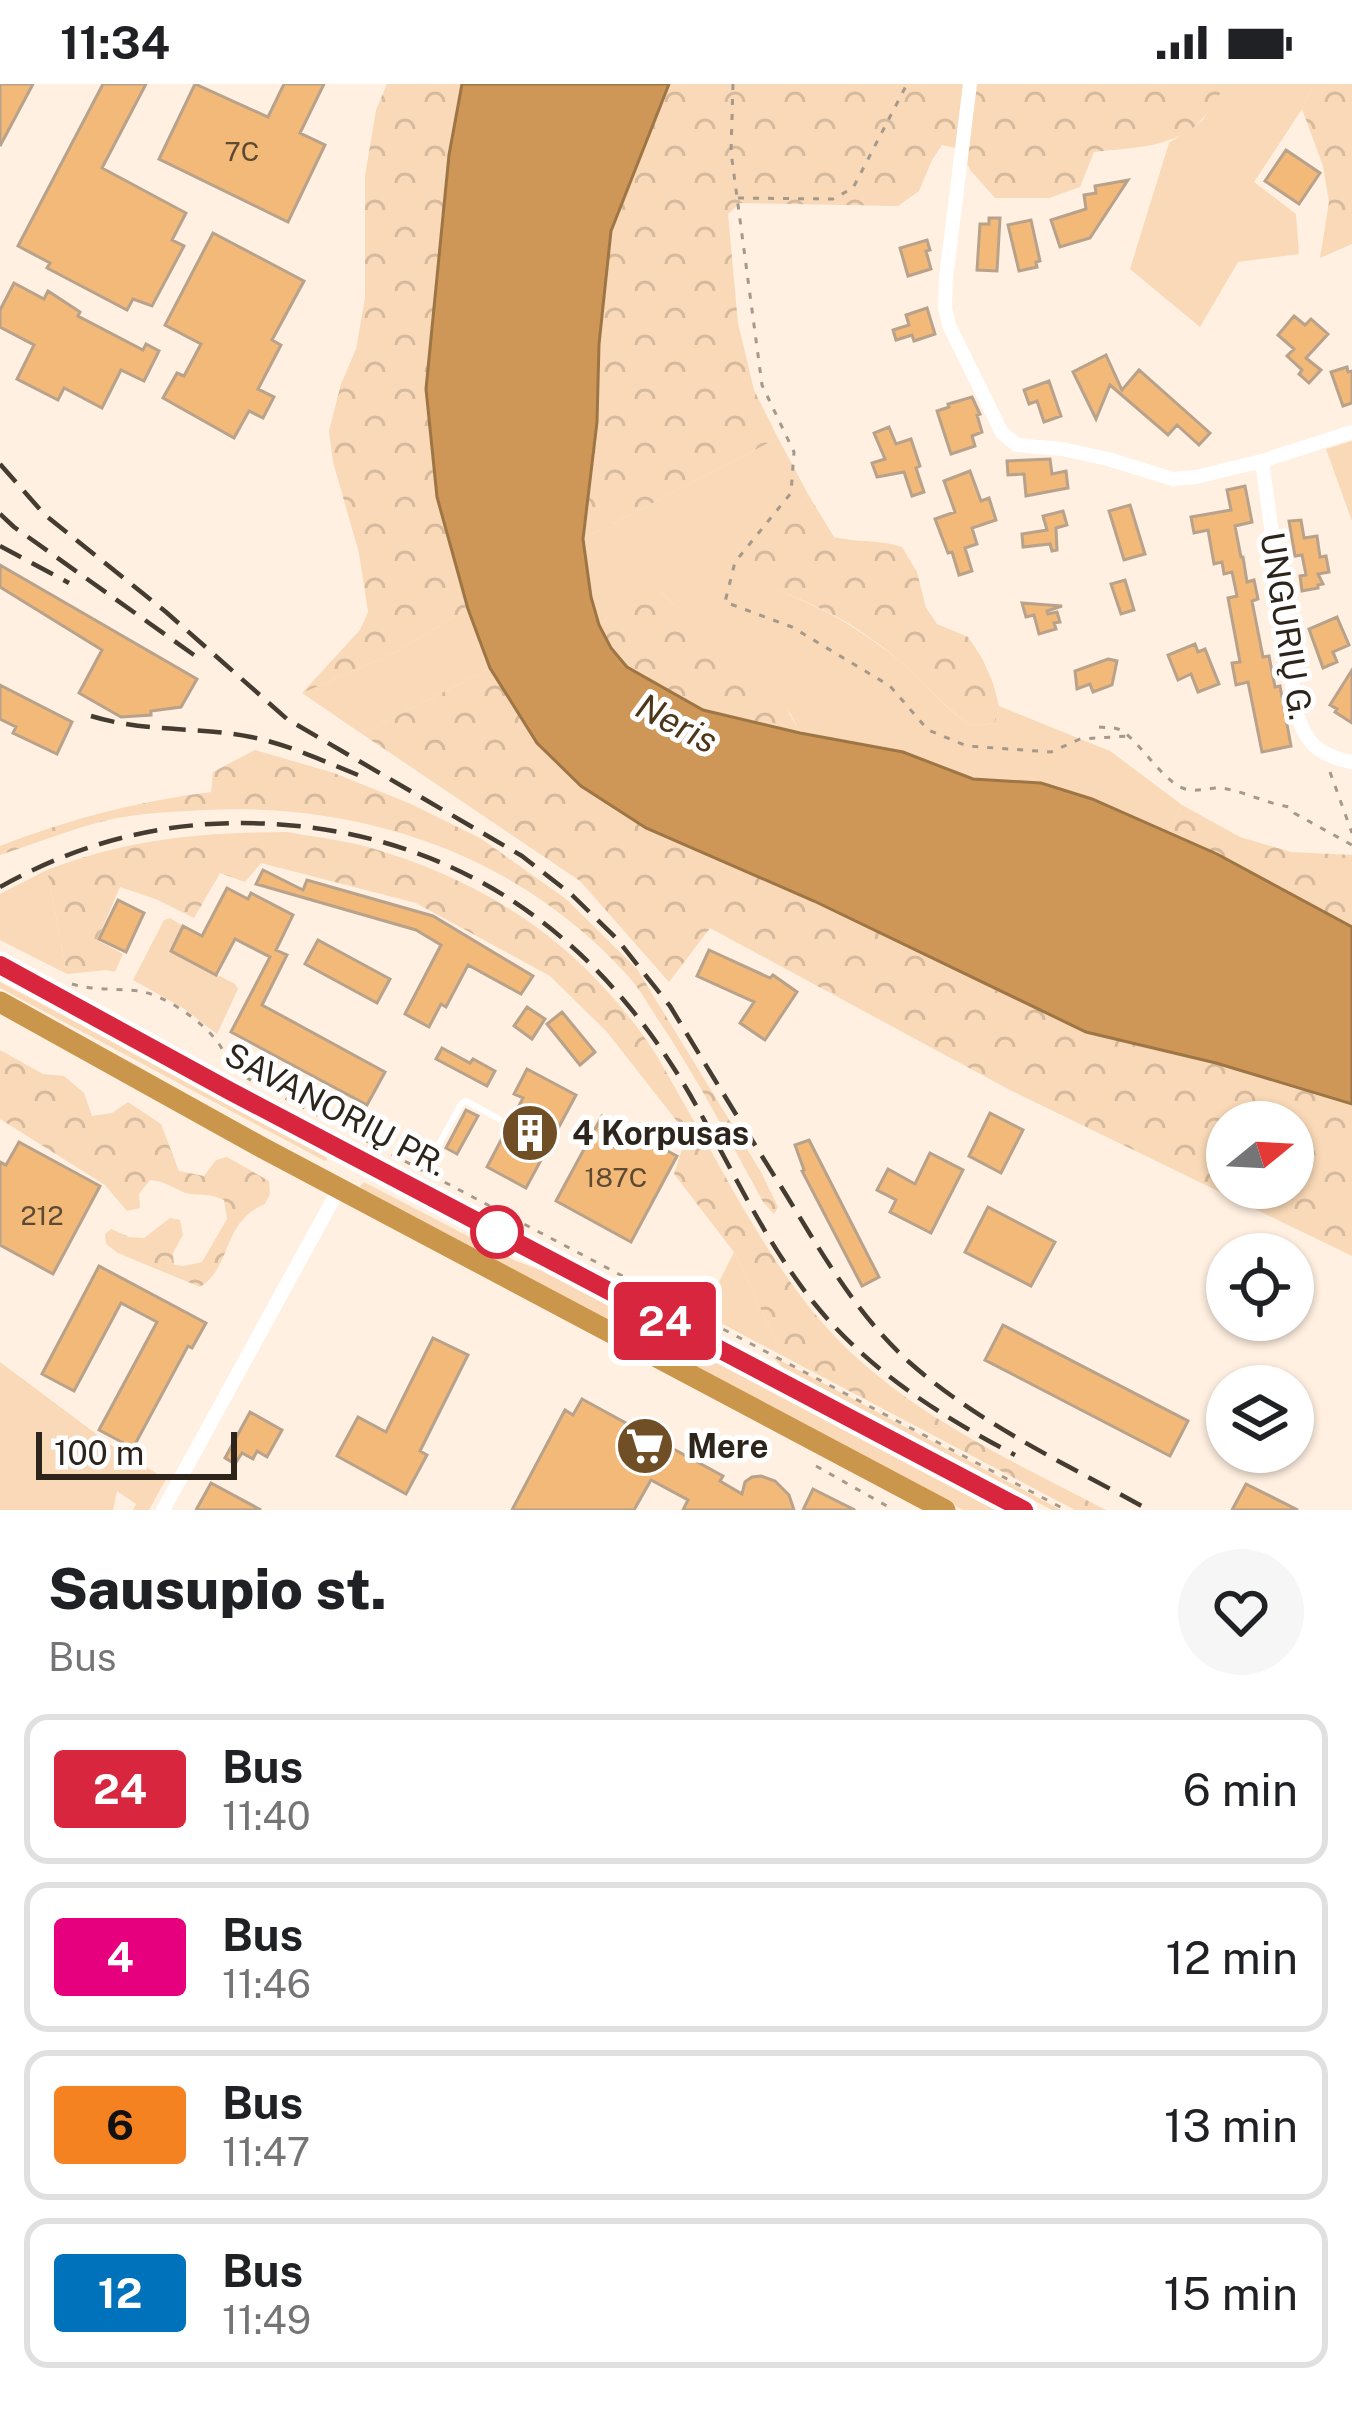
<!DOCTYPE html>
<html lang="en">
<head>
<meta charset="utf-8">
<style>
	body { margin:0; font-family:"Public Sans",sans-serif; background:#f6f6f6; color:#202124; height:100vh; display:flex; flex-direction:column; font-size:45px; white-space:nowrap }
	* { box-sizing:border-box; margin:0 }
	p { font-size:39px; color:#757577 }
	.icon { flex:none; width:66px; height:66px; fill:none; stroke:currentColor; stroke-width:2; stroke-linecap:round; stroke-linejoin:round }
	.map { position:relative; height:1426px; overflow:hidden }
	.details { display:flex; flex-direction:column; background:#fff; flex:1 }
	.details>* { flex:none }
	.badge { padding:0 24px; border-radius:9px; font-size:42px; line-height:78px }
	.needle { width:78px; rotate:72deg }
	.buttons { position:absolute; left:1206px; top:1017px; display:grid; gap:24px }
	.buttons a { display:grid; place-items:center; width:108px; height:108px; border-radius:50%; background:#fff; box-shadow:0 3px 9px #0004; font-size:60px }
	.scale { position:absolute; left:36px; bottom:30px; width:201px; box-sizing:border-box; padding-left:12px; border:6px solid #2d251b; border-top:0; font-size:33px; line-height:42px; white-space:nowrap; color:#2d251b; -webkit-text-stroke:9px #fff; paint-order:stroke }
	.map>.badge { position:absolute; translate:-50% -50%; box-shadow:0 0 0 6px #fff }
	.round { display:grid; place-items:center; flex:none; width:126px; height:126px; border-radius:63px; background:#f6f6f6 }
	.summary { display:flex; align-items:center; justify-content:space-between; height:204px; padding:0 48px }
	h1 { font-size:57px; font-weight:800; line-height:90px }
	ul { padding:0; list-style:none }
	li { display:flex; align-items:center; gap:36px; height:150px; margin:0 24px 18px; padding:0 24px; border:6px solid #e0e0e0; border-radius:24px }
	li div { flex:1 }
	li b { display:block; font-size:45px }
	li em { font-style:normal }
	li .badge { min-width:132px; font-weight:700; text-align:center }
	.status { display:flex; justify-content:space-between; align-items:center; height:84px; padding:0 60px; background:#fff; direction:ltr }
	.status svg { height:33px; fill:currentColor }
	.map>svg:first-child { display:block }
</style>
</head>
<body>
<div class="status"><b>11:34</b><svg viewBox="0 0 49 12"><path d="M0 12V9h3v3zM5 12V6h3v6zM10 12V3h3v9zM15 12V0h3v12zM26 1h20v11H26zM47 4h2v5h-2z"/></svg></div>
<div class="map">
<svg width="1352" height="1426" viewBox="0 0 1352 1426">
	<defs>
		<pattern id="forest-crowns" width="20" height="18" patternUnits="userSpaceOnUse" patternTransform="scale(3)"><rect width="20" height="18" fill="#f9d9b7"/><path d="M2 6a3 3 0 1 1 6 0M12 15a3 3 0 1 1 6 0" fill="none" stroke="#d6ba9d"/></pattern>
	</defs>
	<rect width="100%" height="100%" fill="#fff0e1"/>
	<path fill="#f9d9b7" d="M1226 0H1313L1302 25 1254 98 1296 130 1299 170 1238 178 1200 243 1130 185 1169 59 1202 37Z
		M778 354 809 412 735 487C778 508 824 522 863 550 876 559 890 568 901 578 925 600 944 624 972 642L995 639 999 622 1110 667 1182 721 1170 749 1092 715 1041 699 973 695 903 668 800 649 791 630 651 498 599 541 591 513 583 455Z
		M1352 357V437L1326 365Z
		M468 525 490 584 362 650 302 609 392 570Z
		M47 786 67 890 0 856V810Z
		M170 834 183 842 171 867 235 900 238 905 217 950 183 924 133 896 164 836Z
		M0 898 326 1069 327 1075 325 1077 0 904Z
		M364 1098 516 1177 565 1195 1005 1426H963L400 1126 361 1104 360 1102Z
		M734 1168 783 1272 706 1231 704 1228Z
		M772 1272 1061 1426H1052L782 1283Z
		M0 1278 115 1364 166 1395 149 1426H133L136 1420 117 1407 113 1426H0Z"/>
	<path fill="url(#forest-crowns)" fill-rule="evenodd" d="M387 0H462L449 71 437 413 468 525 392 570 302 609 360 546 368 528 359 469 333 378 329 347 341 300 356 265 365 214V92L376 26Z
		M669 0H1226C1219 11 1212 23 1204 33 1177 65 1132 63 1094 68L1080 103 1049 114H995L971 87 959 65 942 61 932 76 919 107 898 122 740 119 728 130 738 239 754 306 778 354 583 455 597 338 599 260 611 147Z
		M1313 0H1352V160L1320 174 1329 118 1323 82 1302 25Z
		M809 412 834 453C858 459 879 455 902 463L917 488 926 524 937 540 968 553 982 574 993 599 999 622 995 639 972 642C945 624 925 600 901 578 889 567 876 558 863 549 824 521 777 508 734 487Z
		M651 497C698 549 769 583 800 649L703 626 659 602 627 583 611 564 599 541Z
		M490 584 537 659 581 702 646 744 1148 964 1216 979 1352 1020V1172L1008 1005 710 844 669 898 580 797 362 650ZM1227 1038H1293V1104H1227Z
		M255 666 334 689 411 720 480 754 566 815 637 885 761 1088 778 1123 774 1130 763 1118C730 1057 698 995 659 937 649 922 640 905 628 892 520 771 363 718 203 726 170 728 136 729 104 737 69 746 34 760 0 771V762C69 735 138 717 211 708L213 688Z
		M1182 721 1240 753 1291 768 1352 771V843L1217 770 1170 749Z
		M287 748C314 753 342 756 368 763 485 797 576 856 647 957 659 974 669 993 679 1011 722 1084 760 1163 814 1229 890 1322 1001 1371 1106 1426H1075L783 1272 734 1168 674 1090 687 1050 607 948 550 892 416 819 261 779 245 798 220 789 194 834 158 816 120 803 97 856 123 870 115 888 106 886 67 890 47 786C132 754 197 749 287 748Z
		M0 966 43 990 64 992 84 1009 92 1032 112 1029 128 1018 161 1040 179 1087 204 1092 216 1076 227 1073 269 1097 270 1110 265 1120C221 1138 233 1182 200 1203L118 1169 106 1160 105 1150 111 1145 129 1153 144 1154 170 1134 180 1136 183 1151 173 1169 174 1181 184 1182 202 1178 227 1135 224 1116C207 1109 207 1112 191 1110 177 1108 170 1098 150 1096L139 1110 140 1124 127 1127 105 1101 0 1035Z"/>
	<path fill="#ce9757" stroke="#9e7545" stroke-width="3" d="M462 0H669L611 147 599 260 597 338 583 455 591 513 599 541 611 564 627 583 703 626 800 649 903 668 973 695 1041 699 1092 715 1217 770 1352 843V1020L1216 979 1086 948 814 817 646 744 581 702 537 659 490 584 468 525 437 413 426 305 449 71Z"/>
	<path fill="#f2b979" stroke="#b8a28b" stroke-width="3" d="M0 0H33L0 62Z
		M103 0H146L102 84 186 129 172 156 184 162 152 222 133 215 127 226 47 184 50 179 18 162Z
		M195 0 268 33 284 0H324L300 49 325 61 288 138 159 75Z
		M1286 66 1320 89 1299 120 1265 97Z
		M1128 96 1090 154 1060 163 1051 136 1086 125 1084 111 1096 109 1095 102Z
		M989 134H1000L997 187 977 186 980 140H989Z
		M1031 136 1040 177 1036 178 1037 183 1019 187 1008 141Z
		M213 149 304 197 272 256 281 261 258 305 274 313 263 334 249 327 234 354 163 314 177 289 184 292 201 260 165 241Z
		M927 156 930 166 926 167 931 185 908 192 900 164Z
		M14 199 44 215 48 207 80 228 78 232 143 266 146 260 159 267 144 297 121 286 102 324 64 304 58 316 17 295 34 261 0 243V226Z
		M927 224 935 250 914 257 912 251 896 256 893 246 909 241 906 231Z
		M1294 232 1305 241 1311 235 1328 250 1306 274 1321 286 1309 299 1299 290 1302 286 1287 272 1294 265 1278 251Z
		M1106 271 1122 306 1139 286 1210 349 1199 361 1177 341 1168 351 1110 301 1096 335 1073 288Z
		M1347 283 1348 288 1352 287V319L1343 322 1331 288Z
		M1049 297 1061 332 1044 338 1037 317 1029 320 1024 306Z
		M972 313 980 330 977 331 982 348 972 352 975 362 951 370 937 327 949 323 948 320Z
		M889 343 896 360 911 355 920 382 916 384 924 408 912 412 904 388 877 393 872 379 885 375 874 349Z
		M1050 375 1052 390 1066 387 1068 404 1026 412 1024 390 1008 391 1007 377Z
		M970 387 981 417 989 414 996 436 972 444 977 460 965 464 972 487 959 491 952 468 948 469 935 435 955 428 944 397Z
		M1245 402 1252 438 1235 442 1241 473H1243L1247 498 1254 496 1258 515 1252 517 1263 573 1269 572 1275 603 1280 602 1291 662 1262 668 1248 598 1236 601 1232 579 1240 578 1228 514 1237 512 1232 488 1224 490 1222 478 1214 480 1208 446 1194 449 1191 433 1231 426 1227 406Z
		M1130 421 1145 470 1124 476 1109 427Z
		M1063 427 1067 441 1056 444 1057 466 1052 467 1050 460 1023 463 1022 450 1047 446 1043 432Z
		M1301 436 1304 454 1317 452 1320 473 1326 472 1329 488 1318 490 1323 500 1318 501V504L1302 507 1300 492 1306 491 1302 471 1295 472 1289 437Z
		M0 481 197 595 181 623 151 627V631L121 633 79 609 102 566 0 503Z
		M1125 496 1134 526 1121 530 1111 500Z
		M1022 519 1062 522 1047 527 1048 530 1057 528 1060 538 1054 539 1056 545 1039 550 1034 531 1026 533Z
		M1337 533 1349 561 1333 568 1337 578 1323 584 1309 545Z
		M1195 560 1198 568 1205 565 1219 600 1198 608 1191 590 1178 596 1168 571Z
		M1108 575 1117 577 1112 601 1093 608 1090 600 1077 605 1075 587Z
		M1352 586V639L1335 628 1337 625 1330 621Z
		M0 601 72 638 57 670 13 649 16 643 0 635Z
		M263 786 303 806 307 796 433 832 533 892 521 910 468 881 446 923 441 920 429 943 405 930 441 861 416 846 256 800Z
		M227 804 248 815 251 809 293 831 276 866 287 871 262 921 385 988 367 1021 231 948 270 873 235 855 216 891 171 867 183 842 202 852Z
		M118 816 144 829 126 868 99 855Z
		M318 856 390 895 377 919 305 880Z
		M709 866 770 894 773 891 797 908 765 956 740 939 754 918 697 892Z
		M527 923 545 935 532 955 514 942Z
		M562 928 595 968 580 981 547 940Z
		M442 964 470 979 473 975 495 987 487 1002 436 975Z
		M527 985 576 1011 526 1104 487 1083 523 1014 514 1010Z
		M466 1026 478 1032 457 1070 446 1064Z
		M990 1029 1023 1046 1001 1089 969 1072Z
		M602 1032 677 1072 631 1158 556 1117Z
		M809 1056 879 1193 862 1202 802 1087 804 1086 795 1061Z
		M19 1058 100 1102 53 1190 0 1161V1078L6 1081Z
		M930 1069 963 1086 931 1149 890 1128 896 1116 877 1106 888 1085 915 1100Z
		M988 1123 1055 1158 1031 1202 965 1168Z
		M99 1182 206 1239 192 1264 188 1262 133 1364 99 1346 157 1238 121 1219 74 1307 42 1290Z
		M1003 1241 1188 1337 1170 1372 985 1276Z
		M433 1254 468 1271 420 1367 427 1371 406 1410 337 1372 358 1333 386 1348Z
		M582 1315 723 1392 720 1397 742 1410 745 1398 752 1393 761 1392 775 1397 789 1411 794 1426H683L688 1416 651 1396 634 1426H512L565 1326 573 1331Z
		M250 1328 282 1346 267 1373 257 1367 253 1375 242 1369 235 1380 225 1374Z
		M211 1399 261 1426H196Z
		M1246 1400 1298 1426H1232Z
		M813 1405 855 1426H803Z"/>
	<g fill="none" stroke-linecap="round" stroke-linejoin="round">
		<path stroke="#a5998c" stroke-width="3" stroke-dasharray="6 9" stroke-linecap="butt" d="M733 0 731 68 762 301 794 368 791 409 735 478 725 518 792 543 890 602 928 646 967 662 1051 668 1080 655 1129 652
			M738 114 833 115 853 104 907 0
			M1099 643C1106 644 1112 643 1118 645 1134 650 1159 692 1180 703 1196 711 1211 701 1227 705 1247 709 1269 720 1290 723L1294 729 1352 761
			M1330 688 1352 749
			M72 900C94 907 116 904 139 907 165 911 204 938 219 960 224 967 228 978 232 986L1066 1426
			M816 1382 894 1426"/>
		<path stroke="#fff" stroke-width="6" d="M431 1075 461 1020 466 1017 499 1035"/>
		<path stroke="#fff" stroke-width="14" d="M970 0 946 194 945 224 949 241 1002 349 1017 361 1062 365 1108 375 1173 395 1196 393 1262 377 1352 348
			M1262 377 1296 627C1305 659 1319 672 1352 678
			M163 1426 340 1103"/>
		<path stroke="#ca964c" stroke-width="21" d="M0 881 230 1008 1024 1426
			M0 918 261 1063 945 1426"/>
		<path stroke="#443b31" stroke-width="4.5" stroke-dasharray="24 12" stroke-linecap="butt" d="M0 380 44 430 166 528 287 635 522 772 572 811 616 854 670 922C708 985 746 1047 785 1109 821 1168 857 1231 909 1278 979 1340 1068 1381 1149 1426
			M0 430 14 443 194 571
			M0 462 69 499
			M91 632C147 649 196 642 251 653 287 660 323 677 358 691
			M0 803C97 749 196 730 307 743 485 765 612 870 697 1023 734 1089 766 1159 814 1219 868 1286 939 1331 1015 1371"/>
	</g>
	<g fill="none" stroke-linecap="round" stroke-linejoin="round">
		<g stroke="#fff" stroke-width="27">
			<path id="line" d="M0 881 230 1007 1024 1426"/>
		</g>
		<use href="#line" stroke="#d7263d" stroke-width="18"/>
	</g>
	<defs>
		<g id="building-disc" transform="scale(3)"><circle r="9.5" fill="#704e26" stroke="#fff"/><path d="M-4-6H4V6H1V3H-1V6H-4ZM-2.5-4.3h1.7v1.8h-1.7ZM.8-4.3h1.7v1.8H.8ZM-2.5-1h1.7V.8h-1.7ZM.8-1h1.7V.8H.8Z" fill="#fff"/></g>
		<g id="supermarket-disc" transform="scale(3)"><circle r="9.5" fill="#704e26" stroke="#fff"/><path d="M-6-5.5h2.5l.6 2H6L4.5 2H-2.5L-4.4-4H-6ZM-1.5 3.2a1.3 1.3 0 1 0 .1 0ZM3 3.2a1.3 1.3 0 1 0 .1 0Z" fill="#fff"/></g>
	</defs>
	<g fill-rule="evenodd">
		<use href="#building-disc" x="530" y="1049"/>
		<use href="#supermarket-disc" x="645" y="1362"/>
	</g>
	<circle fill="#fff" stroke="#d7263d" stroke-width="6" cx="497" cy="1148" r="24"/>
	<g text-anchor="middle" stroke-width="10" stroke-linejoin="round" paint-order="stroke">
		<g font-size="27" fill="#5e4a32">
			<text x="242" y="77">7C</text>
			<text x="616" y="1103">187C</text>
			<text x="42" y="1141">212</text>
		</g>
		<g font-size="33" fill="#2d251b" stroke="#fff">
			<text transform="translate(1287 542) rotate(81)" y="12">UNGURIŲ G.</text>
			<text transform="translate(336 1025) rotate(28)" y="12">SAVANORIŲ PR.</text>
		</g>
		<g font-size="33" font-weight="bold" fill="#2d251b" stroke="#fff" text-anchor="start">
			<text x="572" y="1061">4 Korpusas</text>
			<text x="687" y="1374">Mere</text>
		</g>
		<g font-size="36" font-style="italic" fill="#4e361a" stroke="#fff">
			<text transform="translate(677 639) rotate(28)" y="13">Neris</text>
		</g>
	</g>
</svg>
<div class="buttons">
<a><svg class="needle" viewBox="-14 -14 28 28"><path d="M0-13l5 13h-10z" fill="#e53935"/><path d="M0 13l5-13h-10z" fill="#757577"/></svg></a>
<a><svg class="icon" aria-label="locate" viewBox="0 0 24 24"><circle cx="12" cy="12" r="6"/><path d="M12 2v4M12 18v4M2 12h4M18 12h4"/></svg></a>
<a><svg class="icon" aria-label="layers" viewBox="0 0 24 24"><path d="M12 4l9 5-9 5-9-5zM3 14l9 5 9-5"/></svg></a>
</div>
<div class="scale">100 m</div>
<b class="badge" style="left:665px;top:1237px;background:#d7263d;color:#fff">24</b>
</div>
<section class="details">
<div class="summary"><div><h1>Sausupio st.</h1><p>Bus</p></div><a class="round"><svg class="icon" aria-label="heart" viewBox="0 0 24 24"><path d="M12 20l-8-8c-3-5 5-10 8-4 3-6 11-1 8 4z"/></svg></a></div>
<ul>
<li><span class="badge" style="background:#d7263d;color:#fff">24</span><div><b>Bus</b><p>11:40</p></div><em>6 min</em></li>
<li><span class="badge" style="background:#e6007e;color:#fff">4</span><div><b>Bus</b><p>11:46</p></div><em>12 min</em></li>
<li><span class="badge" style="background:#f58220;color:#111">6</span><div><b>Bus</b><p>11:47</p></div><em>13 min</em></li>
<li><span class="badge" style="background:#0072bc;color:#fff">12</span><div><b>Bus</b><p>11:49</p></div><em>15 min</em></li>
</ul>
</section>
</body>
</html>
